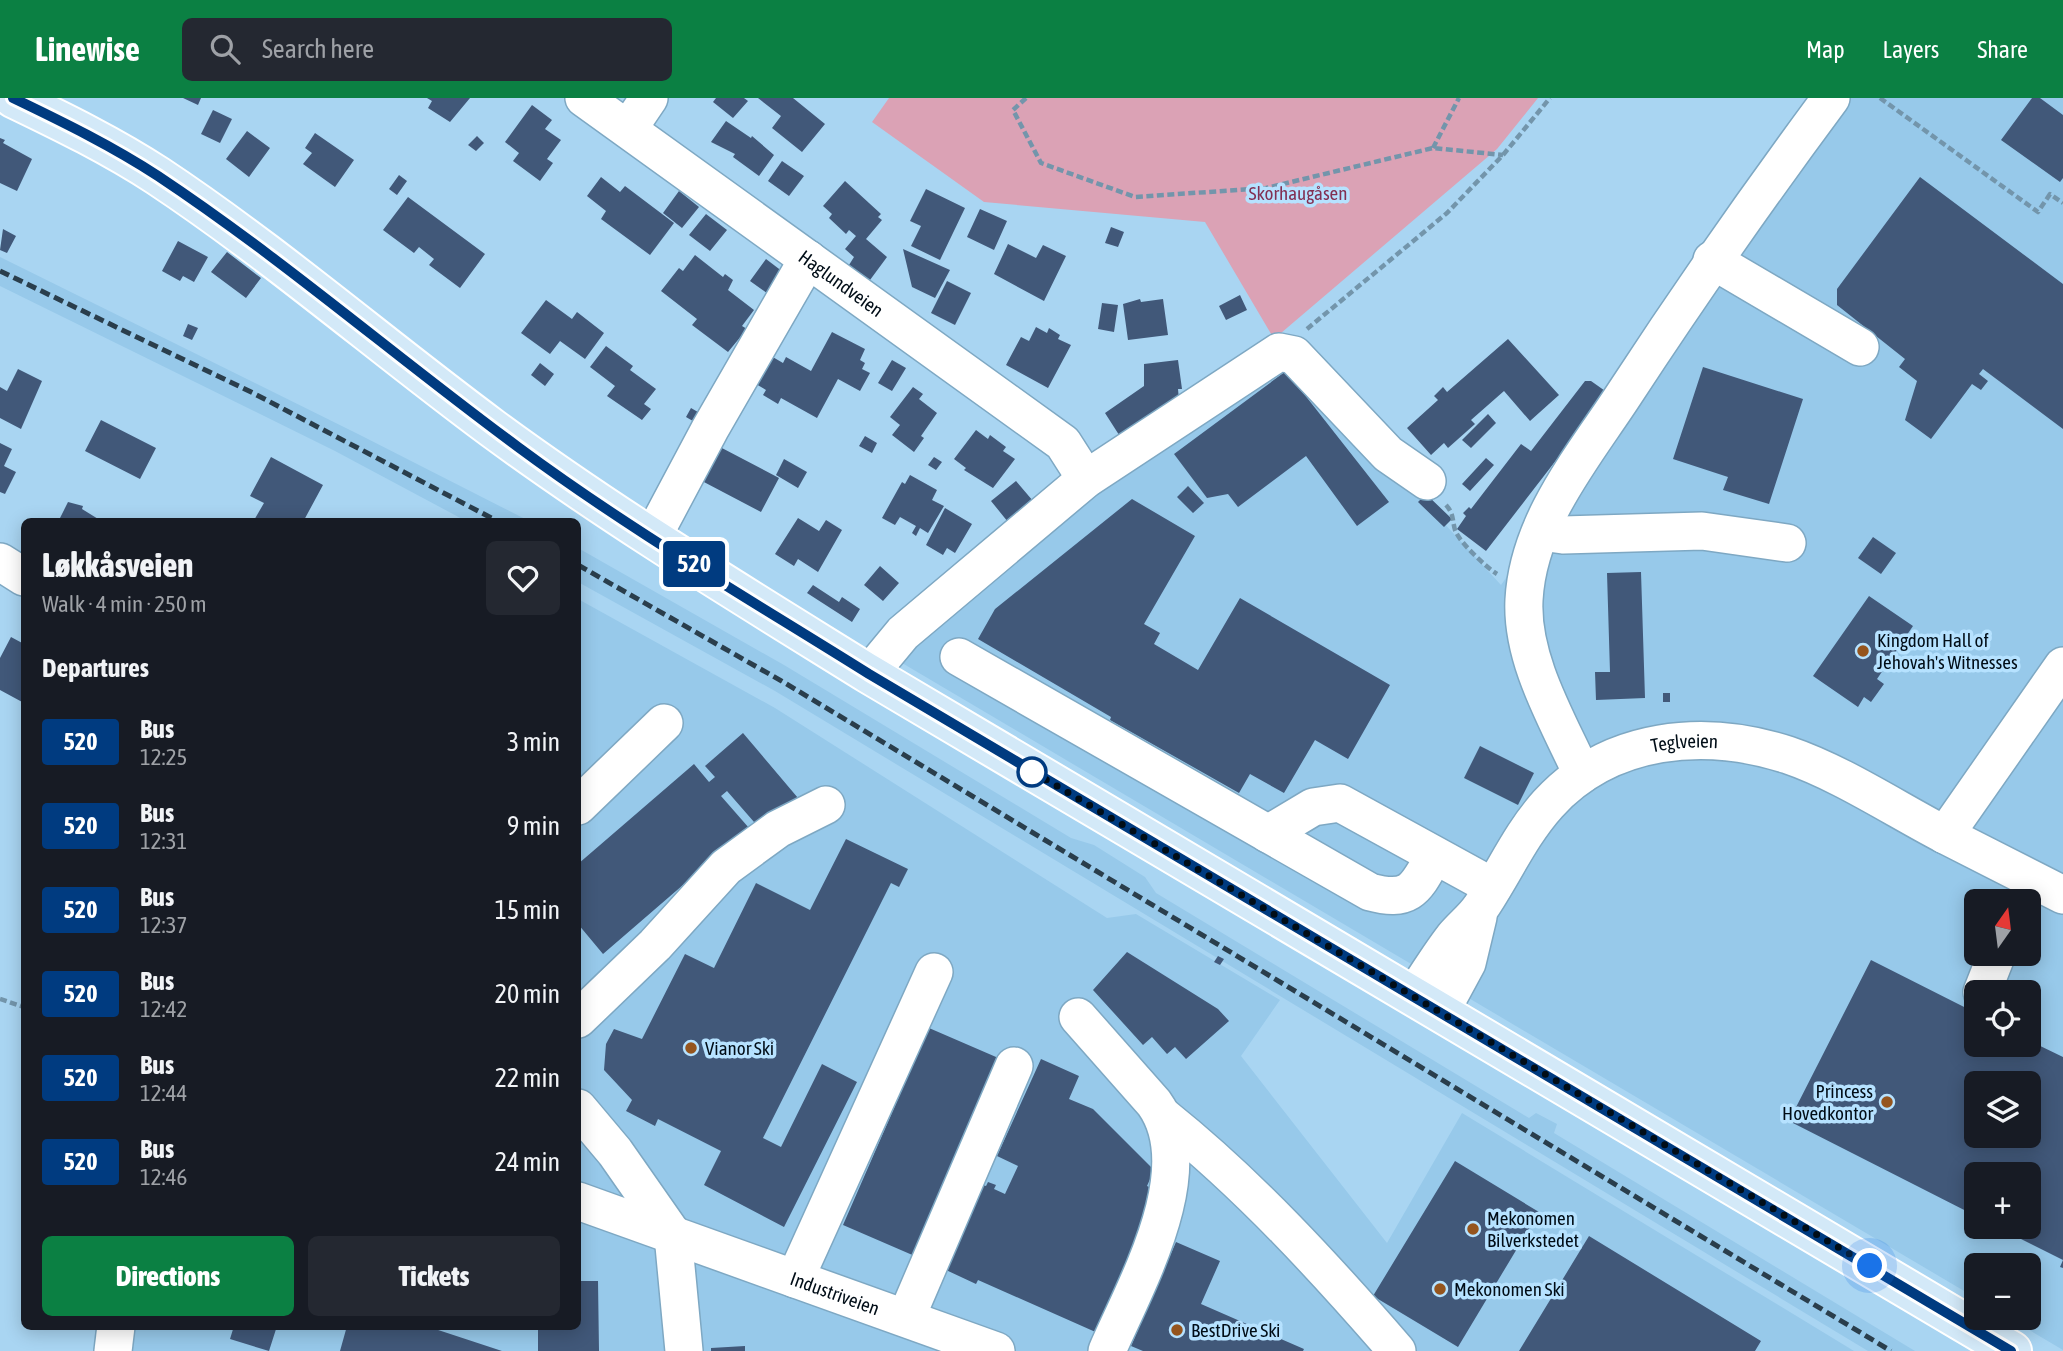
<!DOCTYPE html>
<html lang="en">
<head>
<meta charset="utf-8">
<style>
	body { margin:0; font-family:"Asap Condensed",sans-serif; background:#242831; color:#f1f3f6; height:100vh; display:flex; flex-direction:column; font-size:26px; white-space:nowrap }
	* { box-sizing:border-box; margin:0 }
	p { font-size:23px; color:#9ea1a6 }
	.icon { flex:none; width:38px; height:38px; fill:none; stroke:currentColor; stroke-width:2; stroke-linecap:round; stroke-linejoin:round }
	.map { position:relative; flex:1; overflow:hidden }
	.panel { position:absolute; left:21px; top:420px; width:560px; height:812px; display:flex; flex-direction:column; background:#171b24; border-radius:10px; box-shadow:0 4px 18px #0003 }
	.panel>* { flex:none }
	.badge { padding:0 14px; border-radius:5px; font-size:24px; line-height:46px }
	.needle { width:46px; rotate:14deg }
	.tools { position:absolute; left:1964px; top:791px; display:grid; gap:14px }
	.tools a { display:grid; place-items:center; width:77px; height:77px; border-radius:10px; background:#171b24; box-shadow:0 4px 18px #0003; font-size:35px }
	.you { position:absolute; width:35px; height:35px; margin:-18px; border:5px solid #fff; border-radius:50%; background:#1a73e8; box-shadow:0 0 0 10px #1a73e833 }
	.map>.badge { position:absolute; translate:-50% -50%; box-shadow:0 0 0 4px #fff }
	h2 { padding:0 21px; font-size:26px; line-height:63px }
	.round { display:grid; place-items:center; flex:none; width:74px; height:74px; border-radius:10px; background:#242831 }
	.head { display:flex; align-items:center; justify-content:space-between; height:119px; padding:0 21px }
	h1 { font-size:33px; font-weight:800; line-height:52px }
	.button { display:flex; gap:14px; margin-top:auto; padding:14px 21px }
	.button a { flex:1; height:80px; border-radius:10px; background:#0b8043; color:#fff; font-size:28px; font-weight:800; line-height:80px; text-align:center }
	.button a+a { background:#242831; color:#f1f3f6 }
	ul { padding:0; list-style:none }
	li { display:flex; align-items:center; gap:21px; height:84px; padding:0 21px }
	li div { flex:1 }
	li b { display:block; font-size:26px }
	li em { font-style:normal }
	li .badge { min-width:77px; font-weight:700; text-align:center }
	header { display:flex; align-items:center; gap:42px; box-sizing:border-box; height:98px; padding:0 35px; background:#0b8043; color:#fff }
	header strong { font-size:33px }
	nav { display:flex; gap:38px; margin-inline-start:auto; font-size:24px }
	.search { width:490px; height:63px; background:#242831; display:flex; align-items:center; gap:18px; box-sizing:border-box; padding:0 24px; border-radius:10px; color:#9ea1a6; font-size:26px }
	.map>svg:first-child { display:block }
</style>
</head>
<body>
<header>
<strong>Linewise</strong>
<div class="search"><svg class="icon" aria-label="search" viewBox="0 0 24 24"><circle cx="10" cy="10" r="6"/><path d="M15 15l6 6"/></svg>Search here</div>
<nav><a>Map</a><a>Layers</a><a>Share</a></nav>
</header>
<div class="map">
<svg width="2063" height="1253" viewBox="0 0 2063 1253">
	<rect width="100%" height="100%" fill="#a9d5f2"/>
	<path fill="#97c9ea" fill-rule="evenodd" d="M1846 0H2063V1252L2009 1220H2028V1167H1976V1200L897 562 1274 241 1501 487ZM1976 803H2028V856H1976ZM1976 894H2028V947H1976ZM1976 985H2028V1038H1976ZM1976 1076H2028V1129H1976Z
		M0 159 360 337 529 423H466L335 353 0 188Z
		M578 450 784 567 1071 740 1094 747 1145 779 1156 795 1529 1020 1536 1015 1557 1026 1554 1035 1915 1253H1868L775 593 578 484Z
		M578 501 775 610 1107 820 1136 816 1280 902 1241 958 1387 1145 1462 1015 1854 1253H114L121 1229 578 1228Z"/>
	<path fill="#dba2b5" d="M889 0H1538L1497 51 1274 241 1205 124 984 104 872 24Z"/>
	<path fill="#415879" fill-rule="evenodd" d="M183 0H201L198 7Z
		M427 0H470L450 24 428 10 432 3Z
		M716 0H744L748 3 733 20 713 4Z
		M758 0H793L825 26 802 54 772 30 781 18Z
		M2032 0H2040L2063 17V80L2060 84 2001 42Z
		M532 7 552 22 545 31 561 42 547 61 553 65 540 83 513 63 519 55 505 44Z
		M213 12 232 21 220 45 201 36Z
		M726 23 751 40 752 38 774 57 759 78 733 59 735 56 711 44Z
		M247 33 270 50 249 79 226 61Z
		M315 35 354 62 335 89 303 66 312 55 305 50Z
		M477 38 484 45 476 53 468 47Z
		M0 40 5 42 3 45 32 61 17 93 0 85Z
		M782 63 804 78 789 98 768 83Z
		M399 77 407 83 397 97 389 91Z
		M601 79 620 94 625 88 674 125 650 157 601 121 606 113 587 98Z
		M1920 79 2063 186V331L1983 271 1979 276 1988 283 1981 292 1972 286 1931 341 1905 322 1917 283 1899 269 1905 261 1837 207V191Z
		M845 83 881 116 878 119 882 122 866 141 887 159 870 182 849 167 854 159 845 151 856 138 849 132 846 136 829 120 832 116 823 108Z
		M926 91 965 110 940 162 911 148 921 128 910 123Z
		M679 93 699 109 682 130 663 115Z
		M408 99 485 156 460 190 429 167 434 161 419 149 414 155 383 132Z
		M980 111 1007 123 994 152 967 139Z
		M706 116 727 132 710 153 689 137Z
		M1111 129 1124 134 1118 149 1105 145Z
		M3 131 16 138 7 155 0 152Z
		M178 143 208 159 194 184 183 178 180 183 162 173Z
		M1008 146 1036 160 1043 147 1066 158 1044 203 994 176Z
		M903 151 950 172 935 200 912 189Z
		M227 154 261 180 246 200 211 174Z
		M695 157 723 179 725 176 733 182 728 192 754 212 742 228 747 231 728 254 692 227 697 221 661 193 679 170 683 173Z
		M766 161 787 177 771 198 750 183Z
		M947 183 971 195 955 227 931 215Z
		M1240 197 1247 212 1226 222 1219 208Z
		M1140 201 1141 204 1163 201 1168 237 1128 242 1123 206Z
		M546 202 572 221 577 214 604 235 585 261 560 243 550 256 521 235Z
		M1102 205 1118 207 1114 234 1098 231Z
		M188 226 198 230 192 242 183 238Z
		M1036 229 1047 235 1049 230 1060 237 1058 241 1071 247 1048 290 1006 267 1021 239 1029 243Z
		M832 234 865 251 860 262 865 265 862 271 870 275 860 293 838 281 817 320 781 300 778 306 763 297 766 292 756 286 771 258 783 265 786 259 811 273Z
		M1508 241 1559 297 1530 323 1504 293 1471 322 1475 326 1448 350 1444 345 1431 357 1407 330 1438 302 1434 298 1443 289 1447 294Z
		M606 248 633 268 630 272 656 291 644 306 651 311 642 322 607 298 615 288 590 269Z
		M892 262 906 270 892 293 878 285Z
		M1178 262 1182 291H1178L1179 302 1121 340 1105 315 1144 288V266Z
		M540 265 554 276 545 288 531 277Z
		M1703 269 1803 301 1769 406 1723 392 1728 379 1673 361Z
		M18 271 42 283 21 331 0 320V289L7 293Z
		M1286 273 1389 404 1357 428 1306 358 1238 409 1228 396 1207 400 1174 356Z
		M1585 283H1591L1608 295 1486 453 1457 431 1466 418 1463 415 1469 409 1471 411 1521 346 1531 353Z
		M913 289 923 296 919 301 937 315 921 338 924 340 914 354 892 337 900 327 890 319Z
		M691 310 703 317 698 326 686 319Z
		M1488 316 1496 325 1471 350 1462 342Z
		M101 322 156 350 140 381 85 353Z
		M976 332 988 341 990 337 1006 349 1003 353 1015 361 993 390 964 372 966 370 954 361Z
		M865 338 877 345 872 355 859 348Z
		M0 345 12 351 4 368 16 374 5 396 0 394Z
		M720 349 779 380 761 414 702 383Z
		M271 359 323 387 303 424H253L264 405 250 398Z
		M934 359 942 364 936 372 928 367Z
		M1486 360 1494 367 1470 393 1462 386Z
		M784 361 807 374 798 390 776 377Z
		M910 377 937 392 932 402 944 408 928 435 920 430 916 438 912 435 916 428 900 419 895 427 882 420 902 384 905 386Z
		M1016 383 1033 403 1008 424 991 403Z
		M1188 388 1204 405 1193 415 1177 399Z
		M1426 396 1452 421 1444 429 1418 404Z
		M1132 401 1195 438 1144 526 1160 535 1154 546 1198 572 1240 500 1390 587 1348 661 1315 642 1284 695 1250 676 1239 695 1110 622 1111 619 978 541 995 511Z
		M68 404 83 408 82 411 103 424H58Z
		M945 410 972 426 955 455 947 450 943 457 926 447Z
		M798 420 819 433 826 422 842 432 818 474 798 461 794 468 775 456Z
		M1873 439 1896 455 1881 476 1858 460Z
		M880 468 899 485 883 503 864 487Z
		M1641 474 1645 600 1596 602 1595 574H1610L1607 475Z
		M813 487 839 504 842 499 860 511 852 524 807 495Z
		M1869 498 1913 528 1877 581 1884 586 1871 604 1864 599 1858 609 1813 578Z
		M11 539 24 546V605L0 592V560Z
		M1663 595H1670V604H1663Z
		M743 635 798 700 761 732 727 693 721 698 749 730 603 856 578 826V766L694 666 709 684 715 679 705 668Z
		M1480 648 1534 675 1518 707 1464 680Z
		M846 741 908 771 899 789 891 785 763 1040 781 1049 822 966 857 984 784 1129 704 1087 721 1053 658 1021 655 1028 626 1013 632 1002 604 972 606 946 614 931 642 941 685 856 714 870 756 785 810 812Z
		M1127 854 1218 911 1229 923 1186 961 1175 949 1167 956 1152 939 1143 947 1093 892Z
		M1218 858 1224 861 1220 867 1214 864Z
		M1871 862 1976 915V947H2028V942L2063 959V1170L2060 1169 2063 1162 1997 1129H2028V1076H1976V1118L1789 1023ZM1976 985H2028V1038H1976Z
		M929 930 1003 962 917 1159 843 1127Z
		M1041 961 1079 978 1069 1001 1093 1011 1154 1072 1147 1088 1162 1095 1100 1236 978 1182 976 1186 946 1172 983 1087 986 1088 988 1084 996 1087 994 1091 1005 1096 1018 1068 997 1058Z
		M1455 1063 1539 1114 1458 1249 1373 1198Z
		M1589 1138 1761 1243 1755 1253H1519Z
		M1176 1144 1220 1163 1201 1206 1304 1251 1303 1253H1143L1131 1248Z
		M578 1183H598L599 1253H538V1228H578Z
		M234 1228H277L269 1253 230 1241Z
		M347 1228H426L502 1253H340Z
		M745 1248V1253H711V1250Z"/>
	<g fill="none" stroke-linecap="round" stroke-linejoin="round">
		<g stroke="#7ea8c3" stroke-width="40">
			<g id="minor">
				<path id="s1" d="M584 0 1063 345 1086 381"/>
				<path d="M628 31 649 0"/>
				<path d="M1712 162 1860 249"/>
				<path d="M1541 434 1563 437 1702 433 1787 445"/>
				<path d="M652 440 710 331 808 161"/>
				<path d="M0 464 24 479"/>
				<path d="M959 559 1370 794C1411 805 1416 790 1434 758"/>
				<path d="M869 576 903 535 1086 381 1279 254 1294 257 1388 356 1427 383"/>
				<path d="M1582 676C1558 623 1521 562 1524 502 1528 423 1584 358 1625 295 1691 194 1759 97 1831 0"/>
				<path d="M578 708 664 625"/>
				<path d="M1268 736 1313 709 1340 705 1493 789"/>
				<path d="M1945 737 2063 797"/>
				<path d="M1982 894 1997 856"/>
				<path id="s2" d="M1414 897C1427 878 1439 858 1453 840 1462 829 1474 820 1481 809 1504 775 1520 737 1548 706 1610 638 1705 630 1788 657 1841 675 1895 711 1945 737L2063 568"/>
				<path d="M1441 913 1467 865 1478 819"/>
				<path d="M1078 919 1154 1005C1202 1072 1135 1188 1107 1253"/>
				<path d="M578 921 655 847 726 769 778 731 826 707"/>
				<path d="M578 1010 615 1054 673 1137 684 1253"/>
				<path d="M1164 1019C1249 1087 1325 1170 1397 1253"/>
				<path id="s3" d="M578 1103 996 1253"/>
				<path d="M795 1181 934 874"/>
				<path d="M906 1220 1014 968"/>
				<path d="M113 1253 116 1228"/>
			</g>
		</g>
		<g stroke="#fff" stroke-width="42">
			<path id="major" d="M13 0C63 24 112 48 158 78 274 155 380 247 492 330 613 419 742 497 869 576L2012 1253"/>
		</g>
		<path stroke="#7395ab" stroke-width="4.5" stroke-dasharray="7 3.5" stroke-linecap="butt" d="M1026 0 1013 12 1041 65 1135 99 1266 90 1433 50 1503 57
			M1880 0 2038 114 2050 96 2063 105
			M1433 50 1459 0
			M1307 231 1447 115 1503 57 1550 0
			M1446 407C1454 416 1452 421 1455 432 1459 444 1486 469 1497 476
			M0 901 24 909"/>
		<use href="#minor" stroke="#fff" stroke-width="37"/>
		<use href="#major" stroke="#d3e9f8" stroke-width="38"/>
		<path stroke="#2a3e4c" stroke-width="5" stroke-dasharray="10 5" stroke-linecap="butt" d="M0 173 253 295 499 424
			M578 467 785 585 1891 1253"/>
	</g>
	<g fill="none" stroke-linecap="round" stroke-linejoin="round">
		<g stroke="#fff" stroke-width="16">
			<path id="line" d="M13 0C63 24 112 48 158 78 283 161 397 260 518 349 630 432 751 502 869 576L2011 1253"/>
		</g>
		<use href="#line" stroke="#003b80" stroke-width="10"/>
		<path stroke="#010d17" stroke-width="7" stroke-dasharray="0 12.6" d="M1032 674 1023 668 1870 1168"/>
	</g>
	<g fill="#95551e" stroke="#b6e2ff" stroke-width="2.5">
		<circle cx="1863" cy="553" r="7"/>
		<circle cx="691" cy="950" r="7"/>
		<circle cx="1887" cy="1004" r="7"/>
		<circle cx="1473" cy="1131" r="7"/>
		<circle cx="1440" cy="1191" r="7"/>
		<circle cx="1177" cy="1232" r="7"/>
	</g>
	<circle fill="#fff" stroke="#003b80" stroke-width="3.5" cx="1032" cy="674" r="14"/>
	<g text-anchor="middle" stroke-width="7" stroke-linejoin="round" paint-order="stroke">
		<g font-size="19" fill="#823053" stroke="#b6e2ff">
			<text x="1298" y="102">Skorhaugåsen</text>
		</g>
		<g font-size="19" fill="#010d17" stroke="#b6e2ff">
			<text dy="7" stroke="none"><textPath href="#s1" startOffset="317">Haglundveien</textPath></text>
			<text dy="7" stroke="none"><textPath href="#s2" startOffset="388">Teglveien</textPath></text>
			<text dy="7" stroke="none"><textPath href="#s3" startOffset="273">Industriveien</textPath></text>
		</g>
		<g font-size="19" fill="#010d17" stroke="#b6e2ff" text-anchor="start">
			<text x="1877" y="549">Kingdom Hall of<tspan x="1877" dy="22">Jehovah's Witnesses</tspan></text>
			<text x="705" y="957">Vianor Ski</text>
			<text x="1873" y="1000" text-anchor="end">Princess<tspan x="1873" dy="22">Hovedkontor</tspan></text>
			<text x="1487" y="1127">Mekonomen<tspan x="1487" dy="22">Bilverkstedet</tspan></text>
			<text x="1454" y="1198">Mekonomen Ski</text>
			<text x="1191" y="1239">BestDrive Ski</text>
		</g>
	</g>
</svg>
<div class="tools">
<a><svg class="needle" viewBox="-14 -14 28 28"><path d="M0-13l5 13h-10z" fill="#e53935"/><path d="M0 13l5-13h-10z" fill="#9ea1a6"/></svg></a>
<a><svg class="icon" aria-label="locate" viewBox="0 0 24 24"><circle cx="12" cy="12" r="6"/><path d="M12 2v4M12 18v4M2 12h4M18 12h4"/></svg></a>
<a><svg class="icon" aria-label="layers" viewBox="0 0 24 24"><path d="M12 4l9 5-9 5-9-5zM3 14l9 5 9-5"/></svg></a>
<a>+</a>
<a>−</a>
</div>
<div class="you" style="left:1870px;top:1168px"></div>
<b class="badge" style="left:694px;top:466px;background:#003b80;color:#fff">520</b>
<section class="panel">
<div class="head"><div><h1>Løkkåsveien</h1><p>Walk · 4 min · 250 m</p></div><a class="round"><svg class="icon" aria-label="heart" viewBox="0 0 24 24"><path d="M12 20l-8-8c-3-5 5-10 8-4 3-6 11-1 8 4z"/></svg></a></div>
<h2>Departures</h2>
<ul>
<li><span class="badge" style="background:#003b80;color:#fff">520</span><div><b>Bus</b><p>12:25</p></div><em>3 min</em></li>
<li><span class="badge" style="background:#003b80;color:#fff">520</span><div><b>Bus</b><p>12:31</p></div><em>9 min</em></li>
<li><span class="badge" style="background:#003b80;color:#fff">520</span><div><b>Bus</b><p>12:37</p></div><em>15 min</em></li>
<li><span class="badge" style="background:#003b80;color:#fff">520</span><div><b>Bus</b><p>12:42</p></div><em>20 min</em></li>
<li><span class="badge" style="background:#003b80;color:#fff">520</span><div><b>Bus</b><p>12:44</p></div><em>22 min</em></li>
<li><span class="badge" style="background:#003b80;color:#fff">520</span><div><b>Bus</b><p>12:46</p></div><em>24 min</em></li>
</ul>
<div class="button"><a>Directions</a><a>Tickets</a></div>
</section>
</div>
</body>
</html>
